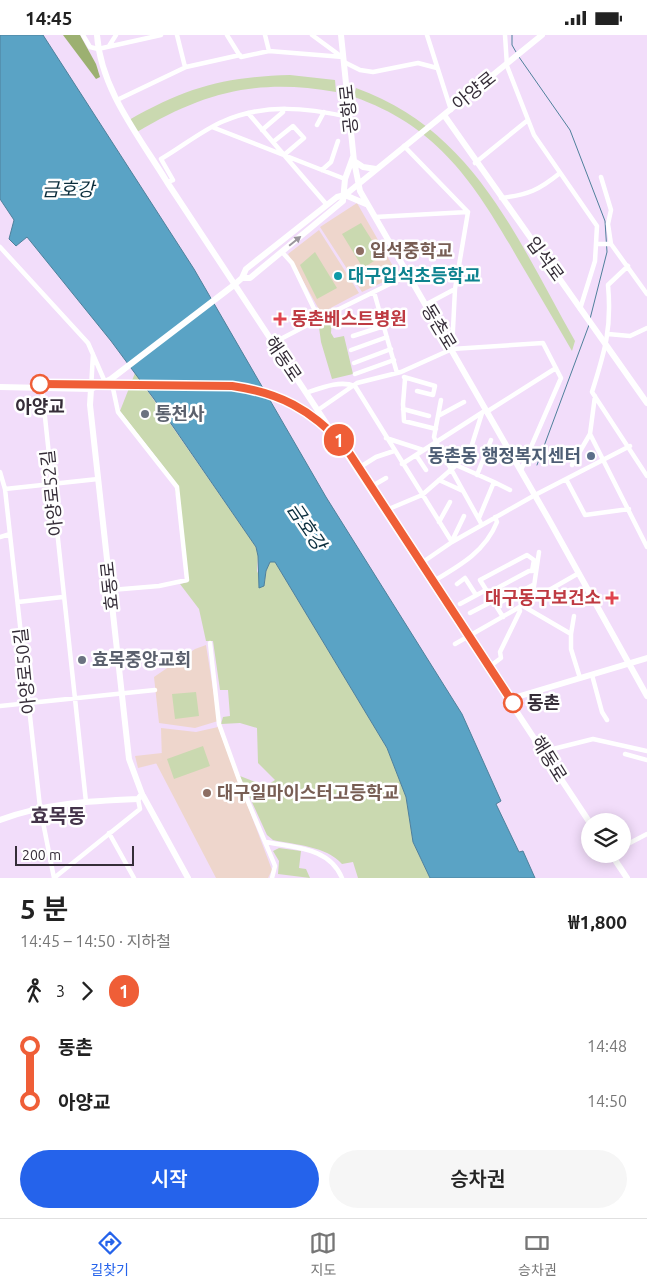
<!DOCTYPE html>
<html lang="ko">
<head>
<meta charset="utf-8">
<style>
	body { margin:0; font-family:Ubuntu,"Noto Sans KR",sans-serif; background:#f6f6f6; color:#222; height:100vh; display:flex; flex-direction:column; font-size:19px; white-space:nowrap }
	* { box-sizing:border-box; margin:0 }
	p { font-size:16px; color:#767676 }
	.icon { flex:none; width:28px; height:28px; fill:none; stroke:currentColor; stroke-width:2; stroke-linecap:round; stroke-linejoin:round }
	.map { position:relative; height:843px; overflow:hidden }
	.side { display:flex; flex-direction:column; background:#fff; flex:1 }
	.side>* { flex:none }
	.badge { padding:0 10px; border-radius:16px; font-size:18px; line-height:32px }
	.fabs { position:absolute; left:581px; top:778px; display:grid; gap:10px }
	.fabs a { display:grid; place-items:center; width:50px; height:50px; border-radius:50%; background:#fff; box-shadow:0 2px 12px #0003; font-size:25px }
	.scale { position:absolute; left:15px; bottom:12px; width:119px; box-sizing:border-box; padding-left:5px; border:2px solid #352d38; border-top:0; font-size:14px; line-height:18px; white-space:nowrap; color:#352d38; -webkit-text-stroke:4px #fff; paint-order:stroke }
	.map>.badge { position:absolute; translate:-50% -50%; box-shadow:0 0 0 2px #fff }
	.legs { display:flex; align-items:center; gap:8px; height:55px; padding:0 20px; font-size:16px }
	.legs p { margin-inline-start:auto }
	.summary { display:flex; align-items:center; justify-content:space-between; height:85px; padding:0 20px }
	h1 { font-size:28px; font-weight:600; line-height:38px }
	.button { display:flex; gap:10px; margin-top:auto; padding:10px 20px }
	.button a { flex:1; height:58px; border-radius:30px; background:#2563eb; color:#fff; font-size:20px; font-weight:600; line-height:58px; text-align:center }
	.button a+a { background:#f6f6f6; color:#222 }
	ul { padding:0 20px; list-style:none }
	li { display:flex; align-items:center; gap:18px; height:55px; font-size:19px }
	li i { display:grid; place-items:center; width:8px; height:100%; margin:0 6px; background:currentColor }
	li i::after { content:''; width:12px; height:12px; margin:-6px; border:4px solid; border-radius:50%; background:#fff }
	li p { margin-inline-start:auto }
	li:first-child i { background:linear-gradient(#0000 50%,currentColor 0) }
	li:last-child i { background:linear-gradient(currentColor 50%,#0000 0) }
	.status { display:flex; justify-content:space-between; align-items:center; height:35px; padding:0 25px; background:#fff; direction:ltr }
	.status svg { height:14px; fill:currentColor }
	.tab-bar { display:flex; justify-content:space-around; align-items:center; height:70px; border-top:1px solid #e0e0e0; background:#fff; font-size:14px; color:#767676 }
	.tab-bar a { display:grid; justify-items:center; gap:2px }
	.tab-bar .active { color:#2563eb }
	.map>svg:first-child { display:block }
</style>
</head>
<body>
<div class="status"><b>14:45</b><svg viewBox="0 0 49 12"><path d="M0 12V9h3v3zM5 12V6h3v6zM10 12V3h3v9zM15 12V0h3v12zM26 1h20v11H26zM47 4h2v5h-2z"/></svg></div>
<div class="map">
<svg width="647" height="843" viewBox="0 0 647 843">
	<rect width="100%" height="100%" fill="#f2ddfa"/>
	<path fill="#efd6ce" d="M162 718V727L138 733 135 721Z"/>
	<path fill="#eed6cc" d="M357 168 398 240 362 257 320 192Z
		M319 195 359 258 321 278 288 219Z
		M206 610 218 686 195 693 159 688 154 642 195 614Z
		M218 692 272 835 268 843H216L156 728 162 726 161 693 196 697Z"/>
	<path fill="#cad9b0" d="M290 40 335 45 336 57C258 43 204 57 137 97L129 85C187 52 224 42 290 40Z
		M356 53C474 95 517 204 575 306L572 316C554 285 536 254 518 224 476 150 438 91 354 62Z
		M361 188 382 221 363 233 342 199Z
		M315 217 337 253 317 264 300 230Z
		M332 283 331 298 334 303 344 301 353 339 332 344 321 307 318 285Z
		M135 338 256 512 258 521 257 536 264 551 266 536 270 527H275L387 713 406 762 413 807 430 843H358L353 827 342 829C326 811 296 810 273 805L267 800 240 741 266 751 275 745 258 728 257 693 240 688 221 689 223 682 230 681 228 655H220L213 606H206L199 574 180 549 188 547 174 445 120 376Z
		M196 657 199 681 175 684 172 659Z
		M203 711 210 731 174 744 167 724Z
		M279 813 301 816 299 833 306 834 310 843 278 839 279 826 273 816Z"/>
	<path fill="#9cb071" d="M63 0H80L96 29 100 42 96 44Z"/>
	<path fill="#5aa3c5" stroke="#4f809b" d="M0 0H43L194 234 326 462 462 679 501 766 496 769 519 817 523 816 535 843H430L413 807 406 762 387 713 275 527H270L266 536 264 551 259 553 258 521 256 512 154 364 111 306 27 202 16 211 9 204 14 185 0 164Z"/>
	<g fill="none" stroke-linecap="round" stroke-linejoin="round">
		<path stroke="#4f809b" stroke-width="1" d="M512 0V10L516 17
			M519 22 570 95 605 186 607 217 590 284
			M537 430 589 290"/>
		<path stroke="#fff" stroke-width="4.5" d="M83 0 90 12 98 14 161 0
			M177 0 185 32
			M227 0 240 21
			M265 0 269 16
			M312 0 342 22
			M427 0 451 75
			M505 0 507 31 534 100 597 191 595 226 580 274
			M109 11 116 0
			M241 22 269 16 343 22
			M344 27 360 35 373 37 418 28 437 33
			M117 65 186 32 240 20
			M248 78 327 170
			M317 90 324 77
			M212 92 345 144
			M262 95 283 77
			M273 107 293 91 304 103 284 120
			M404 111 468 177
			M475 128 528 85
			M322 135 331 127 338 106
			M601 142 611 175 608 189 611 209 647 259
			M167 147 173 145 161 124C182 112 202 95 224 86 265 68 307 73 349 82
			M501 163C528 160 539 155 560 138
			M375 182 468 177
			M596 209H611
			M0 212 88 308 105 347
			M628 231 608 250C612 293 605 316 592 357L647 441
			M374 257 397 338
			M425 270 455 254
			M319 284 408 240
			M354 290 381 281
			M608 299 630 301 647 293
			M353 301 384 291
			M273 308 319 284 292 228 282 217
			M452 314 455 254 468 177
			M351 315 387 302
			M354 328 391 314
			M355 339 394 325
			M404 342 435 351 433 360 417 356
			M405 344 403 369 404 386 436 394
			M42 354 86 767
			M91 354 93 319
			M306 358C321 353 339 345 355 351L452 507 420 529
			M441 365 434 402 436 407 482 490
			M403 374 429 381
			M318 375 357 348 401 337 452 314 543 308 561 343 521 435
			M488 376 556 333
			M438 381 464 367
			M590 399 647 512
			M386 403 423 415
			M443 419 459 417 469 419
			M416 420 426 435
			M402 429 483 377
			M456 430 494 447 479 483
			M572 430 590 399 595 361
			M357 434 376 422 394 416
			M0 437 5 454 40 772 54 843
			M477 440 491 405
			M566 444 585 480 629 474
			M439 445 463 456
			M494 447 510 455
			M369 453 386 443
			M5 454 98 444
			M384 476 422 460 469 419 482 378
			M439 487 450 467
			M0 502 10 499
			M452 506 464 481
			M452 507 535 460 630 411
			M432 547C459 531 485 517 497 487L495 482
			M457 549 465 543 476 560
			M111 555 159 551 187 545 177 452 118 377 111 344
			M488 558 529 536H532L534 525 527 520 480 545 503 582
			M532 565 539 517
			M18 567 63 562
			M460 569 486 555
			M495 570 533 550
			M523 571 571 599V614L580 643
			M470 578 493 566
			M571 599 574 581
			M210 608 219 689 241 750 273 826 275 831 272 843
			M455 609 579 538
			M489 632 501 623 500 617 520 576 519 573
			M592 640 602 677 607 685
			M0 671 155 655
			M545 716 593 704 647 716
			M625 719 647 725
			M109 798 134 843
			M266 807C295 813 329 812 342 843
			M622 812 647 799
			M54 843 140 774 138 764"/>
		<path stroke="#fff" stroke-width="6" d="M97 0C101 55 139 101 167 147L590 788
			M341 0 354 126 360 156 548 483 647 661
			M444 80 647 368
			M354 126 363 132 376 134
			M345 160 366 169
			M242 243H250L343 166 345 144 353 122
			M0 352 91 354 111 344 234 250 242 243 246 234 337 162 345 160 542 0
			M91 354 90 370 129 724 142 759 188 843
			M510 664 647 623
			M0 785C44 768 91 766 138 764L142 759
			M611 819 627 843"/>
	</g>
	<defs><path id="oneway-solid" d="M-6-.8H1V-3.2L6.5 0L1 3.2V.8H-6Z" transform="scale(1.25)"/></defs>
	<use fill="#9a969c" href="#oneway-solid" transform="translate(295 206) rotate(-39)"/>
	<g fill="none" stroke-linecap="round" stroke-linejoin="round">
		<g stroke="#fff" stroke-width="11">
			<path id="line-1" d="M40 349 232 351C280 358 310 374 344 410L513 668"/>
		</g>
		<use href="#line-1" stroke="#ef5e37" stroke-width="8"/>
	</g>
	<g fill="#8d6e63" stroke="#fff" stroke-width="2">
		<circle cx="360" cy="216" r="5"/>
		<circle cx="207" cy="758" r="5"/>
	</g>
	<circle fill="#0f9aa8" stroke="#fff" stroke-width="2" cx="338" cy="241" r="5"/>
	<g fill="#e0444e" stroke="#fff" stroke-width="2">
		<path d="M277.5 276.5h5v5h5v5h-5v5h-5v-5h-5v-5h5z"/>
		<path d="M609.5 555.5h5v5h5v5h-5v5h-5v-5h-5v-5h5z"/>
	</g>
	<g fill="#fff" stroke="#ef5e37" stroke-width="2.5">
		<circle cx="40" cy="349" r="9"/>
		<circle cx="513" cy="668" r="9"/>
	</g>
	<g fill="#6b7280" stroke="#fff" stroke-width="2">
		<circle cx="145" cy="379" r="5"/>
		<circle cx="82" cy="625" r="5"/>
	</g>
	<circle fill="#5c6f8a" stroke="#fff" stroke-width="2" cx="591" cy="421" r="5"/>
	<g text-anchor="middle" stroke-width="5" stroke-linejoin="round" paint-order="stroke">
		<g font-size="18" fill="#352d38" stroke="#fff">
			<text transform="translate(474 56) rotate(-39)" y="6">아양로</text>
			<text transform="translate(349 74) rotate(-96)" y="6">공항로</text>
			<text transform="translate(545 224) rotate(54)" y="6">입석로</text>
			<text transform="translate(439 292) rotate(59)" y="6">동촌로</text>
			<text transform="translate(283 324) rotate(56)" y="6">해동로</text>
			<text transform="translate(52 458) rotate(-96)" y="6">아양로52길</text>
			<text transform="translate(110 551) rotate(-96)" y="6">효동로</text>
			<text transform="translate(25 636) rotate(-96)" y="6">아양로50길</text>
			<text transform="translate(549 724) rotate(58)" y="6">해동로</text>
		</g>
		<g font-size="18" font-weight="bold" fill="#785e54" stroke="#fff" text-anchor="start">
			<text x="370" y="222">입석중학교</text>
			<text x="217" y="764">대구일마이스터고등학교</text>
		</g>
		<g font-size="18" font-weight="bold" fill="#0d838f" stroke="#fff" text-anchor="start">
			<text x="348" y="247">대구입석초등학교</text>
		</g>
		<g font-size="18" font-weight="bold" fill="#be3a42" stroke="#fff" text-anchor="start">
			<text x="291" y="290">동촌베스트병원</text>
			<text x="601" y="569" text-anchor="end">대구동구보건소</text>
		</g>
		<g font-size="18" font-weight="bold" fill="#352d38" stroke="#fff">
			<text x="40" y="378">아양교</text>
			<text x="527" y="674" text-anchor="start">동촌</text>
		</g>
		<g font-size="18" font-weight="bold" fill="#5b616d" stroke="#fff" text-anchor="start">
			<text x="155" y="385">통천사</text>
			<text x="92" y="631">효목중앙교회</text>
		</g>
		<g font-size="18" font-weight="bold" fill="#4e5e75" stroke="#fff" text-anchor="end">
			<text x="581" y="427">동촌동 행정복지센터</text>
		</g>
		<g font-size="19" font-style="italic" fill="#0b2e3d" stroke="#fff">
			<text x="68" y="161">금호강</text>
			<text transform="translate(307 491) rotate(56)" y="7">금호강</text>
		</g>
		<g font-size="20" font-weight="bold" fill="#433349" stroke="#fff">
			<text x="58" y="788">효목동</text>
		</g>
	</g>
</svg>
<div class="fabs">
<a><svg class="icon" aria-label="layers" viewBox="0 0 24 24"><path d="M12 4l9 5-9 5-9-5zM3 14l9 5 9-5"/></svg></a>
</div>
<div class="scale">200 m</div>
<b class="badge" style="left:339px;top:405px;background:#ef5e37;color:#fff">1</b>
</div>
<section class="side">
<div class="summary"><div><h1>5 분</h1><p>14:45 – 14:50 · 지하철</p></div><b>₩1,800</b></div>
<div class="legs"><svg class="icon" aria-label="walk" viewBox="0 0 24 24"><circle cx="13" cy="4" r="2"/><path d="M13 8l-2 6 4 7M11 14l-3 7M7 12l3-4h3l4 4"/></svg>3<svg class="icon" aria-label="forward" viewBox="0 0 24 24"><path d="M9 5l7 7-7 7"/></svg><b class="badge" style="background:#ef5e37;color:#fff">1</b></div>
<ul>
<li><i style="color:#ef5e37"></i><b>동촌</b><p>14:48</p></li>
<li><i style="color:#ef5e37"></i><b>아양교</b><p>14:50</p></li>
</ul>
<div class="button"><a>시작</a><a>승차권</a></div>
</section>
<nav class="tab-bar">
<a class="active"><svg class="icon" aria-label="directions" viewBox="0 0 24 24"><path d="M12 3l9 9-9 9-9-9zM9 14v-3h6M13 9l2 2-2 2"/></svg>길찾기</a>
<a><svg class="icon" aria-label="map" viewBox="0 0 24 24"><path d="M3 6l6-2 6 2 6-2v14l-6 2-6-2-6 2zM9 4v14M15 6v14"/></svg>지도</a>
<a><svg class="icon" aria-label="tickets" viewBox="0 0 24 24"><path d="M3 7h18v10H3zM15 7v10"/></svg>승차권</a>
</nav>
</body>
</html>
